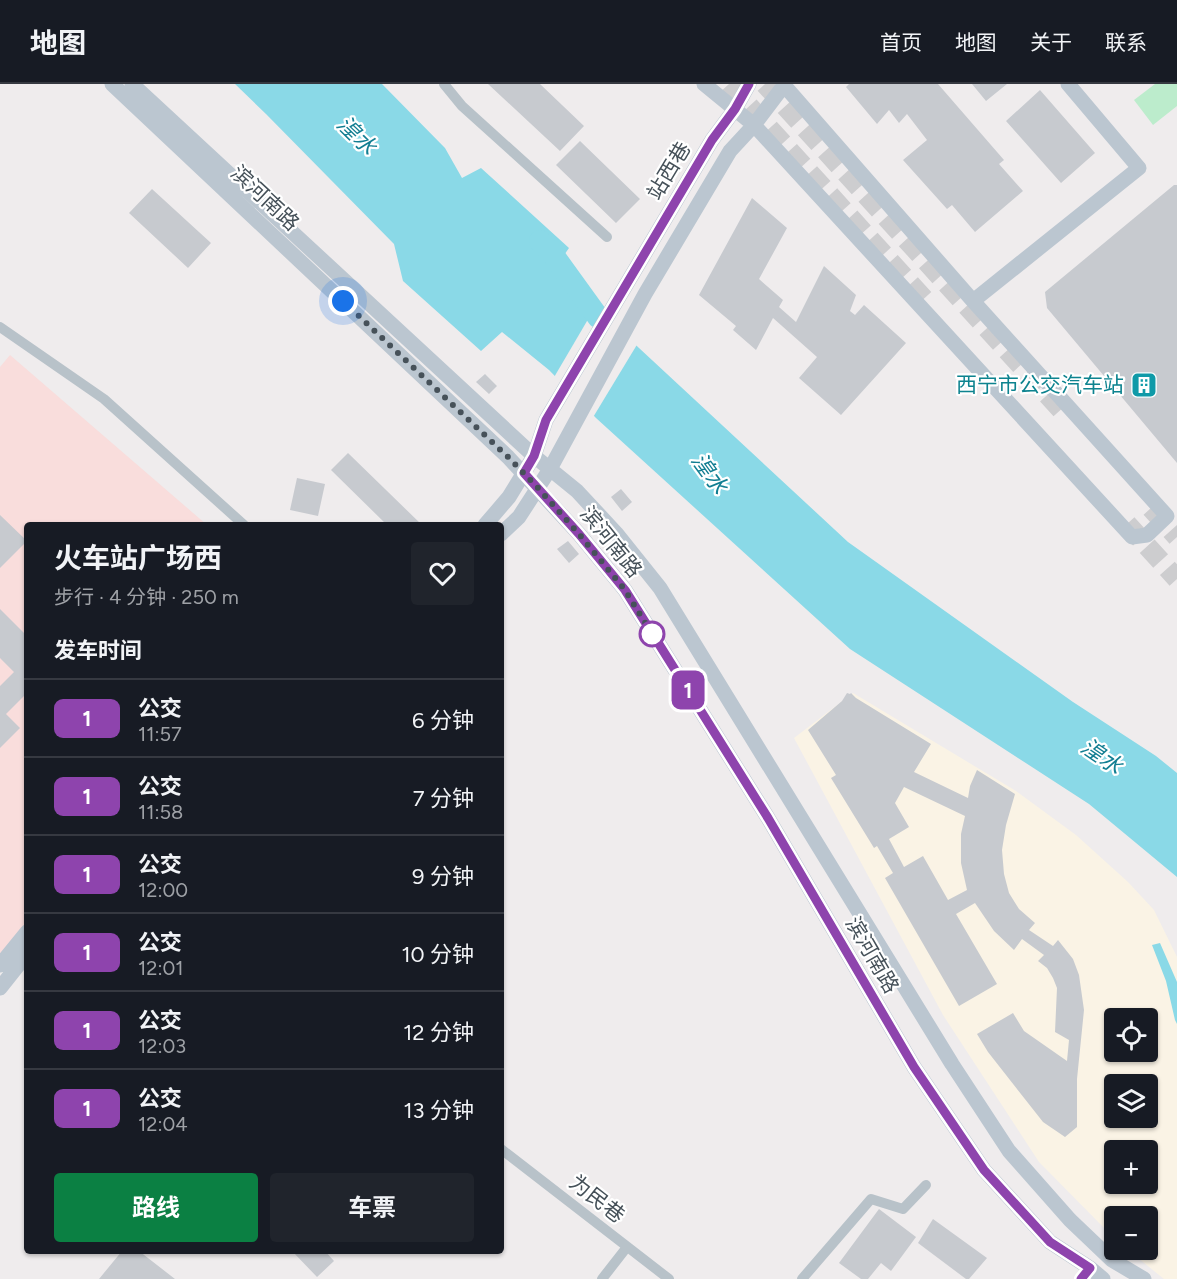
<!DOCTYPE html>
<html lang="zh">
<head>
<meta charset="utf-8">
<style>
	body { margin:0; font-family:Figtree,"Noto Sans SC",sans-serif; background:#20242c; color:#f1f3f6; height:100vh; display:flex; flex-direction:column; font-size:22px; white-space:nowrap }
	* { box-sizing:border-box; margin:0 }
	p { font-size:20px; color:#9ea1a6 }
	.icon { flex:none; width:33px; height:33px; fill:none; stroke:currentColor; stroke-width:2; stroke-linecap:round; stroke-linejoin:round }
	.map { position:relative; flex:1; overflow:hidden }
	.side { position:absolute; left:24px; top:438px; width:480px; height:732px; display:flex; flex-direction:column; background:#171b24; border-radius:6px; box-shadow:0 2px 4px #0004 }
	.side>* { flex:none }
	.badge { padding:0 12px; border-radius:9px; font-size:21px; line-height:39px }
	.fabs { position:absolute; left:1104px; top:924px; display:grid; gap:12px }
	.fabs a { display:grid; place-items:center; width:54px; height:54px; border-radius:6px; background:#171b24; box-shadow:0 2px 4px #0004; font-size:30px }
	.you { position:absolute; width:30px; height:30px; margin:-15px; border:4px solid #fff; border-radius:50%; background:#1a73e8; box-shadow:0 0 0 9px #1a73e833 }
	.map>.badge { position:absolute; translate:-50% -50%; box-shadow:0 0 0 3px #fff }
	h2 { padding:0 30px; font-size:22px; line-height:54px }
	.round { display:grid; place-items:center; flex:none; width:63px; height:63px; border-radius:6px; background:#20242c }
	.overview { display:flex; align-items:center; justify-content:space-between; height:102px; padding:0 30px }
	h1 { font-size:28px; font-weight:700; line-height:45px }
	.action { display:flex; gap:12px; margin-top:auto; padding:12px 30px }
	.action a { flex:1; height:69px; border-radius:6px; background:#0b8043; color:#fff; font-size:24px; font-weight:700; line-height:69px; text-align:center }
	.action a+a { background:#20242c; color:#f1f3f6 }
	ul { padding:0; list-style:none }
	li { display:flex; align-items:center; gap:18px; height:78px; padding:0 30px; border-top:2px solid #363941 }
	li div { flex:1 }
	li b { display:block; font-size:22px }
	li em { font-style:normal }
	li .badge { min-width:66px; font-weight:700; text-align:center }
	header { display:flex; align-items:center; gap:36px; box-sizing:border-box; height:84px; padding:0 30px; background:#171b24; border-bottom:2px solid #363941 }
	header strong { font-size:28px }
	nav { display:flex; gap:33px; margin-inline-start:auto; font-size:21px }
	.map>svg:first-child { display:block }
</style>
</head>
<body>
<header>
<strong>地图</strong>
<nav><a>首页</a><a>地图</a><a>关于</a><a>联系</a></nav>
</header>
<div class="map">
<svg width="1177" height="1195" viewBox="0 0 1177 1195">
	<rect width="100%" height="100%" fill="#efeced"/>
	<path fill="#faf3e5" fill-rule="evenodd" d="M853 609 1016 707 1076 751 1128 798 1154 826 1177 873V1195H1164L1128 1166H1148V1132H1114V1154L1039 1078 943 931 794 654ZM1114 934H1148V968H1114ZM1114 1000H1148V1034H1114ZM1114 1066H1148V1100H1114Z"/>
	<path fill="#f9dddc" d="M10 271 207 441H27V841L0 870V283Z"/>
	<path fill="#bceccc" d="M1155 0H1177V22L1153 41 1134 16Z"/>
	<path fill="#8ad9e7" d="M235 0H382L445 64 462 94 481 84 569 164 555 184 639 264 848 458 1073 618 1156 672 1177 689V793L1089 720 850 565 596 334 549 286 502 248 481 267 403 197 394 160 266 30Z
		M1160 859 1177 898V940L1175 936 1166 897 1152 861Z"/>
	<path fill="#efeced" d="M597 220 638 259 592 335 553 295Z"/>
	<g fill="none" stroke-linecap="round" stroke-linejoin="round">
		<path stroke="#8ad9e7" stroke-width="22" d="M540 157 554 172 598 233"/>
	</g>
	<path fill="#c7cacf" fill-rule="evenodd" d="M488 0H540L584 42 560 67Z
		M849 0H938L1004 76 999 80 1023 107 975 148 952 121 947 125 903 76 927 56 907 30 899 39 889 26 877 40 846 3Z
		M972 0H1007L986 17Z
		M1040 6 1095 69 1061 99 1006 37Z
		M580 57 640 115 616 139 556 81Z
		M1174 101H1177V379L1047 224 1045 208Z
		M152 105 211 159 188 184 129 129Z
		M752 114 787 144 759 195 783 216 779 223 796 238 824 182 856 211 850 227 855 231 864 221 906 259 841 331 799 294 817 273 773 234 756 266 733 246 736 242 699 211Z
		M485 290 497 302 489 310 476 298Z
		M348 369 422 441H387L331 386Z
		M297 394 325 400 318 432 290 426Z
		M621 405 632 418 622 427 611 413Z
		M0 431 27 457 0 484Z
		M568 457 579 470 569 479 557 465Z
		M0 525 27 552V609L6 630 20 644 0 664V602L14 588 0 574Z
		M847 609 850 610 851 609 856 614 931 660 914 688 968 714 970 702 977 686 1015 710 1006 741 1002 766 1004 790 1009 809 1019 825 1035 839 1029 846 1053 862 1058 856 1073 875 1079 891 1084 926 1077 995V1043L1065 1053 1043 1038 988 968 977 950 1013 929 1024 947 1067 977 1069 956 1055 948 1057 904 1053 894 1047 884 1038 877 1044 871 1022 855 1014 866 994 847 975 819 956 830 997 900 959 922 885 794 893 789 877 762 874 764 831 694 836 691 808 646 842 617ZM904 703 965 732 961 750V779L967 806 948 816 923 772 904 783 889 755 909 743 895 719Z
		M1115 1058 1128 1066H1114V1080L1105 1073Z
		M879 1125 916 1153 891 1187 881 1179 868 1195H861L839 1179Z
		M933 1135 987 1174 969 1195H966L918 1159Z
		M122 1167H139L175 1195H99Z
		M292 1167H325L334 1177 317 1193Z"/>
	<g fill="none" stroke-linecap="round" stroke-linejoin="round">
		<path stroke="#cdcdcf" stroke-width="20" stroke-dasharray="20 10" stroke-linecap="butt" d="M729 0 925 216
			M765 0 1064 329
			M1151 424 1177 453
			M1127 440 1177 495"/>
		<path stroke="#b8c2c9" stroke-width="10" d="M444 0 462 22 607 153
			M0 243 104 315 244 441
			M501 1065 669 1195
			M602 1195 627 1163
			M802 1195 871 1115 903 1125 926 1101"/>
		<path stroke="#bbc6d0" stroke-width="15" d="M112 0 508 373 579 450 625 506 768 734 914 983 984 1086 1050 1158 1090 1184 1103 1195
			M132 0 534 372 577 407 616 449 660 504 952 980 1009 1067 1070 1136 1112 1176 1144 1195
			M704 0 754 41 1132 453 1147 451 1167 432 973 217 783 0
			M973 217 1139 84 1068 0
			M485 441 509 413 534 372 546 336 712 56 735 25 749 0
			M501 450 519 433 550 385 645 210 730 67 754 41 785 0
			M0 881 27 848
			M0 904 27 870"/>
	</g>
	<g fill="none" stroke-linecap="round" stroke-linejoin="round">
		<g stroke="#fff" stroke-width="14">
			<path id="line" d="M749 0 735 25 712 56 546 336 534 372 524 389 579 450 625 506 768 734 914 983 984 1086 1050 1158 1090 1184 1081 1195"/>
		</g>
		<use href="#line" stroke="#8e44ad" stroke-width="9"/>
		<path stroke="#465159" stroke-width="6" stroke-dasharray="0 10.8" d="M343 217 508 373 538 404 579 450 625 506 652 550"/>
	</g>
	<defs>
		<g id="building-square" transform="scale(1.35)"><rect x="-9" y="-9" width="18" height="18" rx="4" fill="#0f9aa8" stroke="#fff"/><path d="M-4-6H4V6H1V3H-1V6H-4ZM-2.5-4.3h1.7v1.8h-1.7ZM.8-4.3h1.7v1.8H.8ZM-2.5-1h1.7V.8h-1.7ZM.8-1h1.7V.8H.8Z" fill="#fff"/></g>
	</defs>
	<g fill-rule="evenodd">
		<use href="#building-square" x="1144" y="301"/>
	</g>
	<circle fill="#fff" stroke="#8e44ad" stroke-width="3" cx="652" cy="550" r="12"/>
	<g text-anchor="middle" stroke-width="4.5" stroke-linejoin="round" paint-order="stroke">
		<g font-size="21" fill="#465159" stroke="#fff">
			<text transform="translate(669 87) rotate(-59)" y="7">站西巷</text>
			<text transform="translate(265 114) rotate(43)" y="7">滨河南路</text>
			<text transform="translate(611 458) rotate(51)" y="7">滨河南路</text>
			<text transform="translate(872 871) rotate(60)" y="7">滨河南路</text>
			<text transform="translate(597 1115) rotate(38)" y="7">为民巷</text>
		</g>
		<g font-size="21" fill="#0d838f" stroke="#fff" text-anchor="end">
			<text x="1124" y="308">西宁市公交汽车站</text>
		</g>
		<g font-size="22" font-style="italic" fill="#127e92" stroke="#fff">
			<text transform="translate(357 51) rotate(44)" y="8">湟水</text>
			<text transform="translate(710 389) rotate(54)" y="8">湟水</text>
			<text transform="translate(1102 672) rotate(34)" y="8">湟水</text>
		</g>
	</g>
</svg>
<div class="fabs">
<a><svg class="icon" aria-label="locate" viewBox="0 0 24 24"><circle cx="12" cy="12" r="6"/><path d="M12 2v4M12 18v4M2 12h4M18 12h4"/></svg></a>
<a><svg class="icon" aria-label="layers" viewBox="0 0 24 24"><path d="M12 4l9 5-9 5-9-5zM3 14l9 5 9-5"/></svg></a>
<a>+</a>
<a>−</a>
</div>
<div class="you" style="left:343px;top:217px"></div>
<b class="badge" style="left:688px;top:606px;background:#8e44ad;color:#fff">1</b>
<section class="side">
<div class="overview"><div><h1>火车站广场西</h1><p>步行 · 4 分钟 · 250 m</p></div><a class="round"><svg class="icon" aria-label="heart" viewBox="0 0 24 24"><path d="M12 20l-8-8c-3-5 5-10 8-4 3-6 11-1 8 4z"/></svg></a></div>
<h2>发车时间</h2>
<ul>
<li><span class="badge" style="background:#8e44ad;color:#fff">1</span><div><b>公交</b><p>11:57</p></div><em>6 分钟</em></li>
<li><span class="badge" style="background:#8e44ad;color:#fff">1</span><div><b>公交</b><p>11:58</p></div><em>7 分钟</em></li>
<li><span class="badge" style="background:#8e44ad;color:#fff">1</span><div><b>公交</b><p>12:00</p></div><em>9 分钟</em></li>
<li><span class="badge" style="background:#8e44ad;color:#fff">1</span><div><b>公交</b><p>12:01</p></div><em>10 分钟</em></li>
<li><span class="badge" style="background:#8e44ad;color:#fff">1</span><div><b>公交</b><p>12:03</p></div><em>12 分钟</em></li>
<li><span class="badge" style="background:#8e44ad;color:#fff">1</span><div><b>公交</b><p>12:04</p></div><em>13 分钟</em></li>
</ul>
<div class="action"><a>路线</a><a>车票</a></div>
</section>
</div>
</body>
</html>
